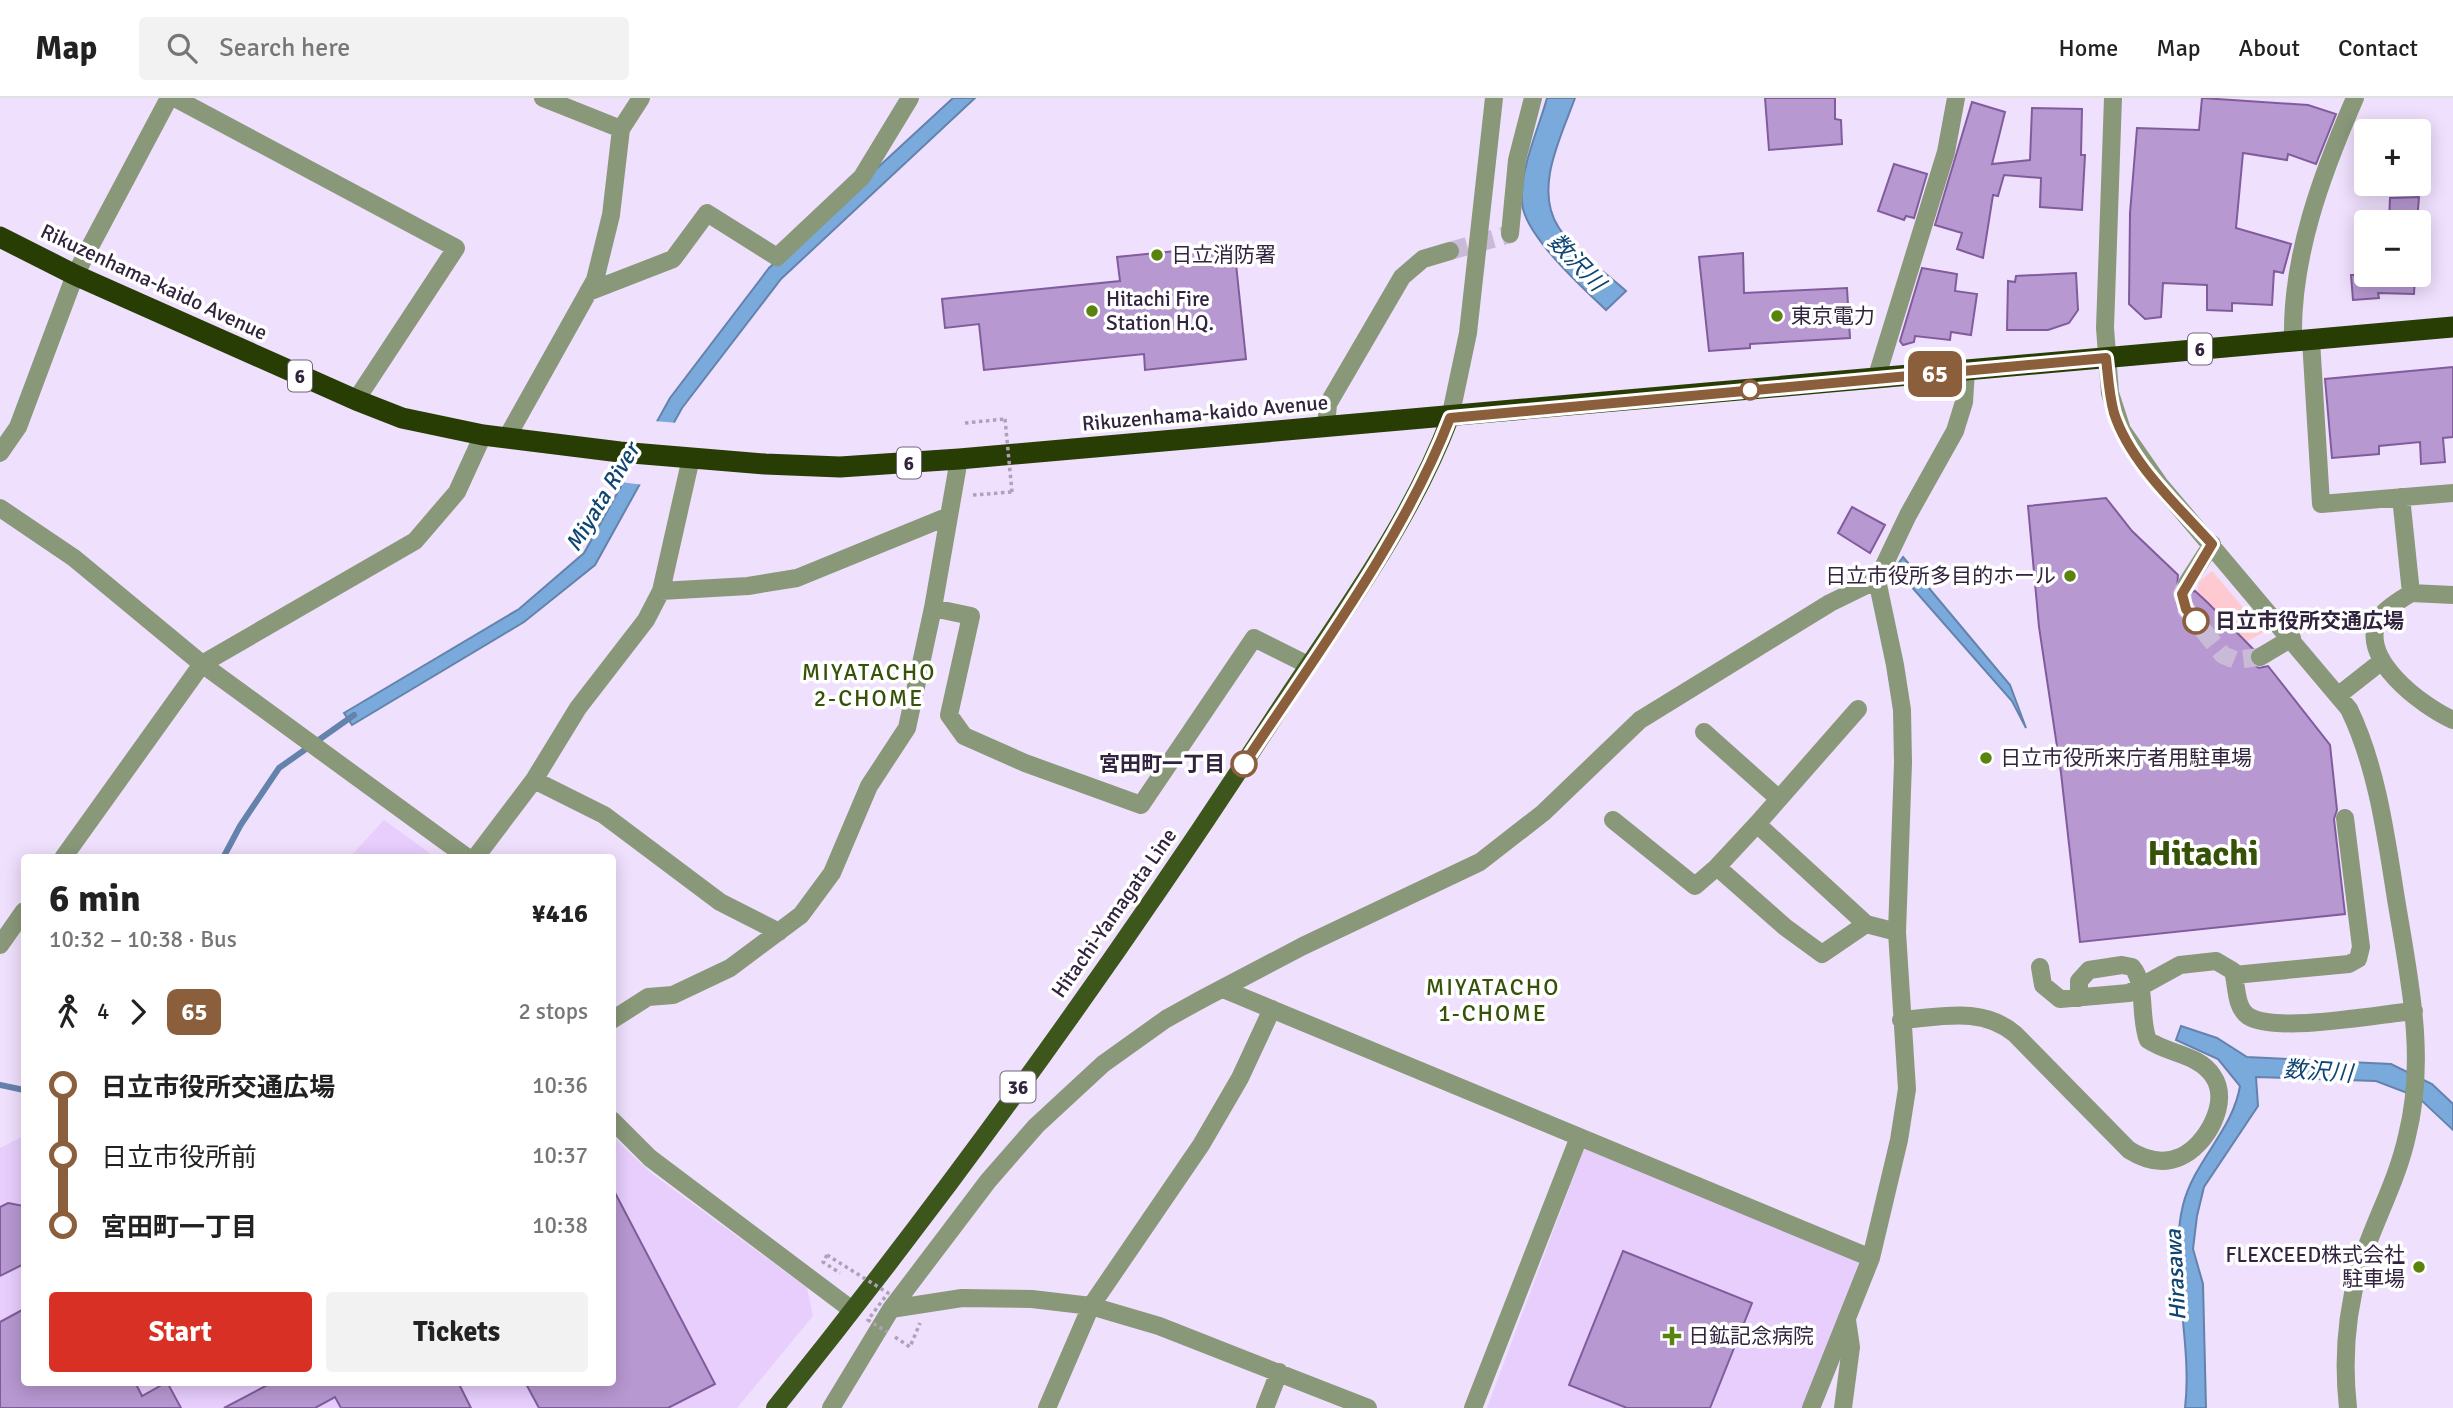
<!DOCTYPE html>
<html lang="en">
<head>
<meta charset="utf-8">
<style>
	body { margin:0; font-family:Signika,"Noto Sans JP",sans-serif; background:#f2f2f2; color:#222; height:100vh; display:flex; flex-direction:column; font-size:26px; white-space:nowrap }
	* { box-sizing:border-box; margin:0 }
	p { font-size:23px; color:#767676 }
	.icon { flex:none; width:38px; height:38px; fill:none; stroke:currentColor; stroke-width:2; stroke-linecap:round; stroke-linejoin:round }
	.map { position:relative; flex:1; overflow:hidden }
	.details { position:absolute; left:21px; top:756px; width:595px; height:532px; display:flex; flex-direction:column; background:#fff; border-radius:7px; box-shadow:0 4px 18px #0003 }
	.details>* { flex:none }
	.badge { padding:0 14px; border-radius:10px; font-size:24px; line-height:46px }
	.controls { position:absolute; left:2354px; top:21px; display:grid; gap:14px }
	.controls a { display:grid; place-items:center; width:77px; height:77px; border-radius:7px; background:#fff; box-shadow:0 4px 18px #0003; font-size:35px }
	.map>.badge { position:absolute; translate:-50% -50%; box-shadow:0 0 0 4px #fff }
	.legs { display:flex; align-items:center; gap:10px; height:77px; padding:0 28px; font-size:23px }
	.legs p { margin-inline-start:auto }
	.headline { display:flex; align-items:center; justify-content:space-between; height:119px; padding:0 28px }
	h1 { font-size:38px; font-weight:700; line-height:52px }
	.action { display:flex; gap:14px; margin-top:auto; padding:14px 28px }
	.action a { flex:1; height:80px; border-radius:7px; background:#d93025; color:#fff; font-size:28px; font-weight:700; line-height:80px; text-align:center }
	.action a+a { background:#f2f2f2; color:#222 }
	ul { padding:0 28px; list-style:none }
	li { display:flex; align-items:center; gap:24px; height:70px; font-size:26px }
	li i { display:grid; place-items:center; width:10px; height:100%; margin:0 9px; background:currentColor }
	li i::after { content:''; width:18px; height:18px; margin:-9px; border:5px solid; border-radius:50%; background:#fff }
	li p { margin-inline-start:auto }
	li:first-child i { background:linear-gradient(#0000 50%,currentColor 0) }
	li:last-child i { background:linear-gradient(currentColor 50%,#0000 0) }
	header { display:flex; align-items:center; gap:42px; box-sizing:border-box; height:98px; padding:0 35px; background:#fff; border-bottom:2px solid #e0e0e0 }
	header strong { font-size:33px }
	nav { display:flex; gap:38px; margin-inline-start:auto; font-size:24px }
	.search { width:490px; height:63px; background:#f2f2f2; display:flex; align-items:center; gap:18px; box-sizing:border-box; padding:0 24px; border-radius:7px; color:#767676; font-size:26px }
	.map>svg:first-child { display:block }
</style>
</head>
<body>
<header>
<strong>Map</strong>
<div class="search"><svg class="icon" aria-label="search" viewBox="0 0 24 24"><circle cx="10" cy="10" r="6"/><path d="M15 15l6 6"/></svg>Search here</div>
<nav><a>Home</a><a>Map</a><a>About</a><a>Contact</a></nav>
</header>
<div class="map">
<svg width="2453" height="1310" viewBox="0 0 2453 1310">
	<rect width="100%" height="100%" fill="#efe0fd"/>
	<path fill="#e7cefd" d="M384 722 435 759H350Z
		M24 1038V1284H612L613 1039 651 1075 807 1190 813 1218 737 1310H0V1050Z
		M1584 1051 1859 1160 1861 1167 1802 1310H1487Z"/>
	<path fill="#fec9d0" d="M2212 473 2264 534 2243 546 2195 502 2199 484Z"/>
	<path fill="#79aadb" stroke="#6482ac" stroke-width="2" d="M953 0H975L781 181 682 310 595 467 524 524 352 627 344 615 519 511 584 455 670 300 769 170Z
		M1547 0H1575C1561 39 1533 91 1559 130 1575 154 1605 174 1626 193L1606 212C1583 190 1523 136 1522 104 1520 69 1538 33 1547 0Z
		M1903 459 2010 587 2026 630 2012 603 1895 470Z
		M2181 928 2217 940 2247 959 2391 966 2432 986 2453 1006V1032L2418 999 2376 983 2256 979 2258 1008 2204 1089 2197 1118 2193 1151 2203 1186 2206 1310H2185C2193 1245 2168 1167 2183 1107 2194 1063 2233 1032 2240 988L2218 961 2176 942Z"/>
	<path fill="#efe0fd" d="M654 323 678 325 644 387 620 384Z"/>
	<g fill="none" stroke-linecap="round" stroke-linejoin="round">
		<path stroke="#6482ac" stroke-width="6" d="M223 760 240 728 279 670 354 617
			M0 987 24 992"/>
	</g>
	<path fill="#b798d1" stroke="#805c9d" stroke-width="2" d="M1765 0H1835V21L1841 22 1842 46 1769 52Z
		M2202 0 2308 7 2336 16 2316 66 2288 56 2287 62 2243 55 2236 130 2291 146 2283 175 2274 173 2272 207 2232 205V213L2207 212V187L2163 185 2161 219 2145 221 2129 206 2130 115 2137 30 2199 32Z
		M1972 4 2005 14 1992 66 2030 62 2032 10 2082 11 2081 57H2085L2082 112 2040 109 2041 80 2004 77 1998 98 1993 97 1983 160 1957 151 1962 135 1935 127Z
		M1894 66 1927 76 1914 120 1906 118 1904 122 1878 113Z
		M2419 99 2417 124H2389L2390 100Z
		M1234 147 1246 261 1145 272 1144 256 984 272 979 226 945 230 942 201 1120 183 1117 159Z
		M1743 155 1744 195 1847 190 1850 240 1750 246V250L1709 253 1699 159Z
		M1922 170 1957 176 1955 193 1977 196 1971 237 1951 234 1950 242 1915 238 1914 244 1903 247 1900 243Z
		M2076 175 2078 212 2069 225 2048 232H2007L2008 183 2015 184 2016 178Z
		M2351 177H2415L2414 196 2378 195 2379 200 2353 202Z
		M2453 269V339L2443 340 2445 364 2421 366 2420 344 2379 348V356L2332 360 2325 281Z
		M2106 400 2132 433 2178 477 2177 491 2186 496 2195 493 2208 505 2253 551 2249 558 2251 565 2259 570 2268 568 2330 647 2337 712 2334 721 2345 816 2080 844 2061 675 2039 529 2028 408Z
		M1852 409 1885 427 1870 455 1838 435Z
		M612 1089 715 1286 668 1310H539L525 1284H612Z
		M8 1105 24 1108V1166L0 1178V1109Z
		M1623 1153 1752 1205 1710 1310H1627L1569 1287Z
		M24 1211V1284H135L142 1298 167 1284 181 1310H0V1224Z
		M273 1284H458L471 1310H341L335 1299 315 1310H224Z"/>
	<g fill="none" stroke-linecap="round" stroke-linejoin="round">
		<path stroke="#c9bad7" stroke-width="18" stroke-dasharray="18 9" stroke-linecap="butt" d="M1450 153 1510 136
			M2187 485 2182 496 2186 511 2223 557 2235 562 2260 559"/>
		<path stroke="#afa0bc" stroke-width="3.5" stroke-dasharray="3.5 3.5" stroke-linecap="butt" d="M965 325 1005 321
			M973 397 1012 394
			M827 1157 823 1164 840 1175
			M895 1239 910 1249 920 1225"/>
		<path stroke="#899879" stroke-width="18" d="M175 0 456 150 356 302
			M543 0 621 31
			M2113 0 2105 230 2110 295 2122 332 2160 387 2349 611C2377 669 2386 738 2396 801 2409 880 2427 959 2407 1038 2398 1079 2379 1114 2365 1153 2347 1204 2342 1256 2348 1310
			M1510 136 1517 62 1533 0
			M588 194 673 161 707 115 777 159 862 79 910 0
			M2293 242C2291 158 2322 76 2355 0
			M2311 242 2321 406 2453 395
			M1876 281 1946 54 1956 0
			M1450 320 1468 235 1494 0
			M1326 329 1328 306 1402 179 1423 161 1450 153
			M506 341 595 182 611 117 621 31 641 0
			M0 355 18 329 75 177 169 0
			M2401 399 2411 495
			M0 410 74 460 202 566 468 760
			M2187 485 2212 446
			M661 493 748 488 797 480 949 418
			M2453 497 2411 495C2402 501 2387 509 2380 519 2355 559 2422 608 2453 622
			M933 510 971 518 949 617 964 638 1025 665 1141 707 1254 540 1308 567
			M2260 559 2292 540
			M2340 596 2382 563
			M1858 611 1757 726 1866 826 1897 834
			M1704 634 1778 700
			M534 682 604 717 720 804 779 834
			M1613 722 1695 788 1717 769
			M1757 726 1717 769 1785 829 1822 856 1866 826
			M63 760 202 566 415 443 457 394 483 337
			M475 760 534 682 578 610 646 522 661 493 691 360
			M0 847 24 813
			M2040 869 2043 887 2060 901 2129 895 2180 867 2216 863 2233 873C2237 887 2235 909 2248 918 2275 936 2380 916 2414 913
			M2234 877 2349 866 2358 861 2361 849 2345 720
			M1223 891 1871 1160
			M612 922 648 899 673 897 730 870 801 817 832 775 869 688 907 630 933 510 959 361
			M1901 922C1941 919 1982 908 2015 936L2129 1052C2145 1062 2162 1067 2180 1059 2206 1048 2231 1004 2213 978 2199 956 2168 956 2148 942 2139 921 2147 886 2132 869L2122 867 2089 872 2079 883V900
			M612 1022 650 1060 852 1212
			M891 1211 962 1200 1032 1201 1091 1208 1159 1228 1368 1310
			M831 1310 891 1211 988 1083 1036 1028 1103 966 1166 921 1204 900 1303 848 1480 764 1543 715 1640 622 1830 505 1877 482
			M1047 1310 1091 1208 1201 1047 1240 980 1272 911
			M1265 1310 1279 1274
			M1473 1310 1579 1039
			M1811 1310 1871 1160 1899 1042 1907 991 1897 834 1903 665 1902 612 1895 567 1877 482 1908 417 1955 333 1964 304 1966 273
			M1843 1310 1851 1249 1847 1222"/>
		<path stroke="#3d561b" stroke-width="18" d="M775 1310C952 1090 1119 858 1273 621 1336 524 1409 428 1450 320"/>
		<path stroke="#273d03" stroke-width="21" d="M0 139 75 177 356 302 402 320 483 337 620 354 765 366 840 369 959 361 2453 229"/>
		<path stroke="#afa0bc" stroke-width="3.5" stroke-dasharray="3.5 3.5" stroke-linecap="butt" d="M1005 321 1012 394
			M827 1157 888 1195 868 1222 887 1234"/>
	</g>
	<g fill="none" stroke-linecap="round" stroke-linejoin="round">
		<g stroke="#fff" stroke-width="16">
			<path id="line-1" d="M1244 666C1315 558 1404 440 1450 320L2106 260C2108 278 2109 297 2114 315 2130 365 2178 408 2212 446L2182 496 2186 511 2196 523"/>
		</g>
		<use href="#line-1" stroke="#8b5e3c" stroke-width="10"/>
	</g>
	<g fill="#59830c" stroke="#fff" stroke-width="2.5">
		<circle cx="1157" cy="157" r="7"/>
		<circle cx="1092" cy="213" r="7"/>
		<circle cx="1777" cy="218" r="7"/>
		<circle cx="2070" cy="478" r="7"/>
		<circle cx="1986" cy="660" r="7"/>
		<circle cx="2419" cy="1169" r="7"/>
		<path d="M1668.5 1227.5h7v7h7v7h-7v7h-7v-7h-7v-7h7z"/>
	</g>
	<g fill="#fff" stroke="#8b5e3c" stroke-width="3.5">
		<circle cx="1750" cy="292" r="9"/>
		<circle cx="2196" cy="523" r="12"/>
		<circle cx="1244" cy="666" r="12"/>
	</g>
	<g text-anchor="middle" stroke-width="7" stroke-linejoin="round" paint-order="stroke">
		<g fill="#fff" stroke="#706578" stroke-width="2">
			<rect x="2188" y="235.5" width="24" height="31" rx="5"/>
			<rect x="288" y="262.5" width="24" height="31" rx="5"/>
			<rect x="897" y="349.5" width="24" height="31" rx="5"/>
			<rect x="1000.5" y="973.5" width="35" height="31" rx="5"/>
		</g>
		<g font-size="19" font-weight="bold" fill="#32233e">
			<text x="2200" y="258">6</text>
			<text x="300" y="285">6</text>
			<text x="909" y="372">6</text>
			<text x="1018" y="996">36</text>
		</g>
		<g font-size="21" fill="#32233e" stroke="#fff" text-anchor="start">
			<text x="1171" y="164">日立消防署</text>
			<text x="1106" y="208">Hitachi Fire<tspan x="1106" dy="24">Station H.Q.</tspan></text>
			<text x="1791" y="225">東京電力</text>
			<text x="2056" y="485" text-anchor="end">日立市役所多目的ホール</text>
			<text x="2000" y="667">日立市役所来庁者用駐車場</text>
			<text x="2405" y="1164" text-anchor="end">FLEXCEED株式会社<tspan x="2405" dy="24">駐車場</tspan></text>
			<text x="1688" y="1245">日鉱記念病院</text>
		</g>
		<g font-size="21" fill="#32233e" stroke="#fff">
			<text transform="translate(154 184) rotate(25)" y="7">Rikuzenhama-kaido Avenue</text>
			<text transform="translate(1205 315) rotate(-5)" y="7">Rikuzenhama-kaido Avenue</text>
			<text transform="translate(1114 815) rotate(-55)" y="7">Hitachi-Yamagata Line</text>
		</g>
		<g font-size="21" font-weight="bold" fill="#32233e" stroke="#fff" text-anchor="start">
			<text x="2215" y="530">日立市役所交通広場</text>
			<text x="1225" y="673" text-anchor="end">宮田町一丁目</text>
		</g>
		<g font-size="23" font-style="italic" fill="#0e4572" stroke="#fff">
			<text transform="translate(1577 164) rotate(46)" y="8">数沢川</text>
			<text transform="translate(602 399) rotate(-59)" y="8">Miyata River</text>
			<text transform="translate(2318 973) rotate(4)" y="8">数沢川</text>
			<text transform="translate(2175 1177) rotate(-93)" y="8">Hirasawa</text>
		</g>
		<g font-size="23" letter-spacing="2" fill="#365108" stroke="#fff">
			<text x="869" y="582">MIYATACHO<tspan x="869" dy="26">2-CHOME</tspan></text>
			<text x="1493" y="897">MIYATACHO<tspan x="1493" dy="26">1-CHOME</tspan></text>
		</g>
		<g font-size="35" font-weight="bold" fill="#365108" stroke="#fff">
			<text x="2203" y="767">Hitachi</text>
		</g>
	</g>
</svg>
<div class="controls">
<a>+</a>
<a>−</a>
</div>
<b class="badge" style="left:1935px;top:276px;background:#8b5e3c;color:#fff">65</b>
<section class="details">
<div class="headline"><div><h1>6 min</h1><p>10:32 – 10:38 · Bus</p></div><b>¥416</b></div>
<div class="legs"><svg class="icon" aria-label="walk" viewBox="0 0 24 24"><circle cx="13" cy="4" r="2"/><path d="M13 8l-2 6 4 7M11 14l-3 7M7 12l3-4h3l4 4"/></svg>4<svg class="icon" aria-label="forward" viewBox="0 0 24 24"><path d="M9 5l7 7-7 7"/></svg><b class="badge" style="background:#8b5e3c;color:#fff">65</b><p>2 stops</p></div>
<ul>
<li><i style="color:#8b5e3c"></i><b>日立市役所交通広場</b><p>10:36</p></li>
<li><i style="color:#8b5e3c"></i><span>日立市役所前</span><p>10:37</p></li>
<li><i style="color:#8b5e3c"></i><b>宮田町一丁目</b><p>10:38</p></li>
</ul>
<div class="action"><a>Start</a><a>Tickets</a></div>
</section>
</div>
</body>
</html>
